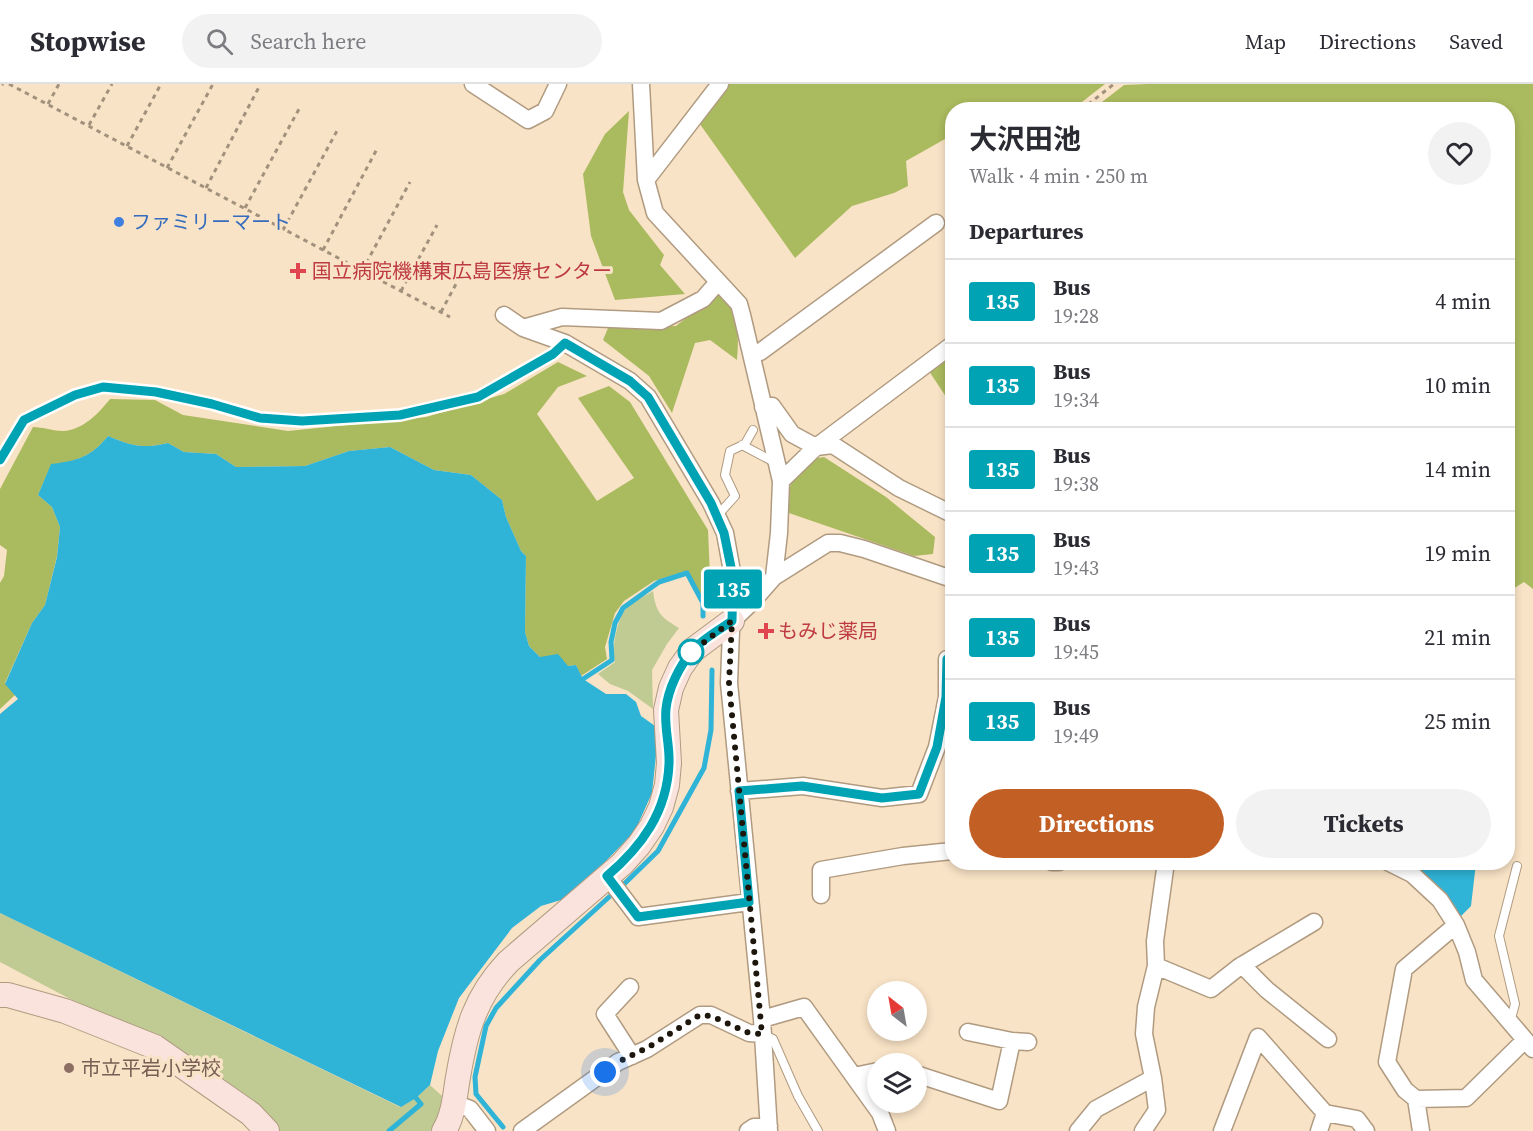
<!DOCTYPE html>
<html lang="en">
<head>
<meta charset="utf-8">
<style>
	body { margin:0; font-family:"Source Serif 4","Noto Sans JP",serif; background:#f2f2f3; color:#2b2b33; height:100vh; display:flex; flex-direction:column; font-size:22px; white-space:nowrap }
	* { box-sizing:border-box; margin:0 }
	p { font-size:20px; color:#7c7c81 }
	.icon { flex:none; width:33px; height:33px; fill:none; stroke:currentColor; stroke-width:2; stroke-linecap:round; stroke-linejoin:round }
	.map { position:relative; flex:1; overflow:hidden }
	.side { position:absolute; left:945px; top:18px; width:570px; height:768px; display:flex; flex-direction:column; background:#fff; border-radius:24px; box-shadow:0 3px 9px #0003 }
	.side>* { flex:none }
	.badge { padding:0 12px; border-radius:4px; font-size:21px; line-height:39px }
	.needle { width:39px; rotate:329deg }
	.controls { position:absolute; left:867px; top:897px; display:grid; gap:12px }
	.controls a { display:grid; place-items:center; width:60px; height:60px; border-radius:50%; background:#fff; box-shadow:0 3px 9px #0003; font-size:30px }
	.you { position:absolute; width:30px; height:30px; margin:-15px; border:4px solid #fff; border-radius:50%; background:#1a73e8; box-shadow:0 0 0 9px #1a73e833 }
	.map>.badge { position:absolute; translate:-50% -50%; box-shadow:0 0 0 3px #fff }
	h2 { padding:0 24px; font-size:22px; line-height:54px }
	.round { display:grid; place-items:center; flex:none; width:63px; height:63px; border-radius:32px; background:#f2f2f3 }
	.headline { display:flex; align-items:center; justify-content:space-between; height:102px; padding:0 24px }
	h1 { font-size:28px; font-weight:700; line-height:45px }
	.cta { display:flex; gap:12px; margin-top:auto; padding:12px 24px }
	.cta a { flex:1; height:69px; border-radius:36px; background:#c25f25; color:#fff; font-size:24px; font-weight:700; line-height:69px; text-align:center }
	.cta a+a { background:#f2f2f3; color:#2b2b33 }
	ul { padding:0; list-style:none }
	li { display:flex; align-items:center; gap:18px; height:84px; padding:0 24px; border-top:2px solid #e1e1e2 }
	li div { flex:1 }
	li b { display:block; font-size:22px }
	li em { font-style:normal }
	li .badge { min-width:66px; font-weight:700; text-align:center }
	header { display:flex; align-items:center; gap:36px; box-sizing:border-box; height:84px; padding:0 30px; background:#fff; border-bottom:2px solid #e1e1e2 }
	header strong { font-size:28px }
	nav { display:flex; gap:33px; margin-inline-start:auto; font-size:21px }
	.search { width:420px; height:54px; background:#f2f2f3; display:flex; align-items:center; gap:15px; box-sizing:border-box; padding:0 21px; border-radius:33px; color:#7c7c81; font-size:22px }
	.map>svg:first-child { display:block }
</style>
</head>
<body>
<header>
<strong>Stopwise</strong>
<div class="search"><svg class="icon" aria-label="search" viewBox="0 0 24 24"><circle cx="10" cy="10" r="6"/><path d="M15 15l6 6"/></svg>Search here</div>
<nav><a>Map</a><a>Directions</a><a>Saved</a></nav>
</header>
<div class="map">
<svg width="1533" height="1047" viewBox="0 0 1533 1047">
	<rect width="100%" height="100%" fill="#f9e3c6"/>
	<path fill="#c0cb94" d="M653 507C656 528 660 533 679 544L667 560 652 586 653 625 628 607 610 600 598 590 615 578C611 567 617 536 625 526 631 518 645 512 653 507Z
		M0 829 400 1023 416 1014 430 1001 442 1012 438 1038 430 1047H275L113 934 72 916 0 878Z"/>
	<path fill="#aaba5e" d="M726 0H1105L1073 25 952 26V67L945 55 906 77 908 102 894 109 852 122 795 174 697 36Z
		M1148 0H1533V505L1524 498 1508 508V26L1093 25 1124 1Z
		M629 27 623 108 629 126 664 171 660 181 685 210 615 216 591 152 583 90 605 50Z
		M715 211H722C739 232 739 251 737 276L710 256 695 259 672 329 649 292 603 256 608 244 676 242Z
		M952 270V322L929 287Z
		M558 278 587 292 558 303 537 330 597 417 634 394 578 314 609 302 630 318 708 446 711 517 706 521 686 487 654 497 624 517 615 529 605 563 607 575 581 592 576 581 568 582 540 573 529 562 525 548 526 472 521 467 506 433 502 416 471 391 434 386 390 363 349 367 305 382 236 383 216 370 184 368 168 359C144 365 131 362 108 352 91 373 77 377 51 381L38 411 52 423 60 443 57 472 45 521 32 539 5 599 15 611 0 625V499L4 492 7 466 0 461V405L33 343C43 343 53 347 63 347 83 346 99 329 110 315L155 316 183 331 288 347 426 333 504 310Z
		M824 373 886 413 935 453 933 470 914 472 786 428 791 397 811 375Z"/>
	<path fill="#2fb3d6" d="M108 352C131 362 144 365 168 359L184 368 216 370 236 383 305 382 349 367 390 363 434 386 471 391 502 416 506 433 521 467 526 472 525 548 529 562 540 573 558 570 568 582 576 581 583 595 606 610H626L636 618 641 632 655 642 657 662 652 709 635 747 605 778 561 816 541 822 512 844 459 914 438 967 430 1001 416 1014 401 1023 0 829V630L18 615 5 600 32 539 45 521 57 473 60 443 52 423 38 411 51 380C77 377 91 373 108 352Z
		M1414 779H1476L1471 822 1461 832Z"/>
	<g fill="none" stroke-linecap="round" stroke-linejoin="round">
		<path stroke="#2fb3d6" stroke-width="5" d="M583 595 612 576 611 558 615 539 623 524 659 498 687 489 703 519V532
			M621 803 658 767 704 684 711 646 712 586
			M503 1043 476 1010 475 993 486 942 496 924 540 876 609 813
			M389 1047 421 1020 416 1014"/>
		<g stroke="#b09b81" stroke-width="10">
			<path id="lane" d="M742 361 776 379
				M0 377 24 336 75 311 103 303 156 308 212 320 260 335 302 337 400 331 478 313 553 270 565 259
				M717 432 735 412 725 391 730 367 745 360 753 346
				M1510 938 1515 920 1499 852 1517 782
				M763 950 773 955 798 1012 818 1047"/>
		</g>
		<g stroke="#b09b81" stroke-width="19">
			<path id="street" d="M473 0 528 36 545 27 558 0
				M641 0 646 96 655 129 739 220 742 231 781 397 779 449 774 493
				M646 96 720 0
				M504 231 523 244 565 259 630 297 648 313 711 419 725 449 733 493 729 599 762 935 769 1047
				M523 244 562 233 661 237 703 215 718 198
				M751 268H760L936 139
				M763 323 772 322 792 350 816 363 833 361 899 404 952 430
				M781 397 816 363 952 261
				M732 537 752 518 774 493 828 459H840L864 465 952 495
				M739 707 803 702 882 714 919 710 937 663 947 613V575
				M1052 778H1059
				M1388 778 1412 790 1440 816 1456 841 1467 868 1474 896 1533 965
				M607 792 638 833 749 818
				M821 811V786L903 772 952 767
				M1456 841 1404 885 1387 978 1405 1006 1416 1015 1466 1014 1525 956
				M1242 881 1267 906 1328 955
				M1156 882 1211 905 1239 883 1314 838
				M630 903 605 930 632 972
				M762 935 804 923 880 1029 887 1047
				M1012 957 1028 958
				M916 990 999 1017 1012 957 968 948
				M854 992 878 987
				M1416 1015 1421 1047
				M454 1019 470 1025 487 1047
				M522 1047 618 978 647 965 700 931H711L749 949 762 950
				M748 1047 754 1043 769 1042
				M1078 1047 1096 1025 1153 994
				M1143 1047 1157 1026 1153 994 1144 950 1146 923 1156 882 1155 857 1166 778
				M1222 1047 1258 953 1325 1029 1357 1035 1366 1047
				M1319 1047 1325 1029"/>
		</g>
		<g stroke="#b09b81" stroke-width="26">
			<path id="secondary" d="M0 911H8L65 927 155 963 251 1030 267 1047
				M444 1047C454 1031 455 1010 458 993 466 946 475 913 508 878L622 780 639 761 652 742 661 723 667 701 669 679 666 626 671 604 680 584 693 566 732 537"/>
		</g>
		<path stroke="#a2917c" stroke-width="3" stroke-dasharray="4.5 4.5" stroke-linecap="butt" d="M9 0 450 233
			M2 1 3 0
			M48 20 59 0
			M1081 26 1114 0
			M89 41 112 0
			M127 62 161 0
			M167 84 213 0
			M206 104 259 3
			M245 124 299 25
			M283 146 338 45
			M323 166 377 65
			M362 187 410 98
			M401 207 437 141
			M441 228 464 185"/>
		<use href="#lane" stroke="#fff" stroke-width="8"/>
		<use href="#street" stroke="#fff" stroke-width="16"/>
		<use href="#secondary" stroke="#fae3dc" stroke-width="24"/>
	</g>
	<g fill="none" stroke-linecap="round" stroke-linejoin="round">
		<g stroke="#fff" stroke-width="14">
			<path id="line" d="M0 376 24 336 75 311 103 303 156 308 212 320 260 334 302 337 400 331 478 313 553 270 565 259 630 297 648 313 711 419 724 449 733 493 732 537C719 546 702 555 692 567 679 583 668 605 666 625 664 643 670 662 669 680 667 728 642 762 607 792L638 833 749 818 739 707 802 702 882 714 919 710 937 663 946 613 947 575"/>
		</g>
		<use href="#line" stroke="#00a3b4" stroke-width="9"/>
		<path stroke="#1d160c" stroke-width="6" stroke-dasharray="0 10.8" d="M605 988 618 978 647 964 700 931 711 932 749 949 762 950 729 599 732 537 691 568"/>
	</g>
	<circle fill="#3f7fe0" stroke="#f9e3c6" stroke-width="2" cx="119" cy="138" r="6"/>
	<g fill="#e0444e" stroke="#f9e3c6" stroke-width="2">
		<path d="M295 178h6v6h6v6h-6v6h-6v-6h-6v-6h6z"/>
		<path d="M763 538h6v6h6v6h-6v6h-6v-6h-6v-6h6z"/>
	</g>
	<circle fill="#fff" stroke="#00a3b4" stroke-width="3" cx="691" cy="568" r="12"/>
	<circle fill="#8d6e63" stroke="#f9e3c6" stroke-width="2" cx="69" cy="984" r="6"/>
	<g text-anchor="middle" stroke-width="6" stroke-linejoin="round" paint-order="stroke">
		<g font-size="20" fill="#366cbe" stroke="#f9e3c6" text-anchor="start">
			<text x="131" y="145">ファミリーマート</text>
		</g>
		<g font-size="20" fill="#be3a42" stroke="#f9e3c6" text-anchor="start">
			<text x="312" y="194">国立病院機構東広島医療センター</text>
			<text x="778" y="554">もみじ薬局</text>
		</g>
		<g font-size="20" fill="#785e54" stroke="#f9e3c6" text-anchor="start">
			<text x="81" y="991">市立平岩小学校</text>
		</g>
	</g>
</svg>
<div class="controls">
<a><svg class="needle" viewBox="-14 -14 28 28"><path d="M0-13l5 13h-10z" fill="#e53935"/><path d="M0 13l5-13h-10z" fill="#7c7c81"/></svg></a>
<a><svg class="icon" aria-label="layers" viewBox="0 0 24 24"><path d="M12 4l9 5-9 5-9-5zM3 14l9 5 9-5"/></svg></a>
</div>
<div class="you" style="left:605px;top:988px"></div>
<b class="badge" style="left:733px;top:505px;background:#00a3b4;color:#fff">135</b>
<section class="side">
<div class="headline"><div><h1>大沢田池</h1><p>Walk · 4 min · 250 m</p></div><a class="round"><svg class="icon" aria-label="heart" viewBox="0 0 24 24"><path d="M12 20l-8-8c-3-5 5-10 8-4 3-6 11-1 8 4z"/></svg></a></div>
<h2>Departures</h2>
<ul>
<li><span class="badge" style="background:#00a3b4;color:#fff">135</span><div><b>Bus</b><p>19:28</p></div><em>4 min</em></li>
<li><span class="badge" style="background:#00a3b4;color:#fff">135</span><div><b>Bus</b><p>19:34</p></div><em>10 min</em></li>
<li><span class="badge" style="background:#00a3b4;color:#fff">135</span><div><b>Bus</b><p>19:38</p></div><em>14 min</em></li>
<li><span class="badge" style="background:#00a3b4;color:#fff">135</span><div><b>Bus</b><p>19:43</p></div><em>19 min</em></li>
<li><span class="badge" style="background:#00a3b4;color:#fff">135</span><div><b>Bus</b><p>19:45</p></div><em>21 min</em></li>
<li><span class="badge" style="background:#00a3b4;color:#fff">135</span><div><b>Bus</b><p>19:49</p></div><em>25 min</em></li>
</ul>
<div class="cta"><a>Directions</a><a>Tickets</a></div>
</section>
</div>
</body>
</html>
